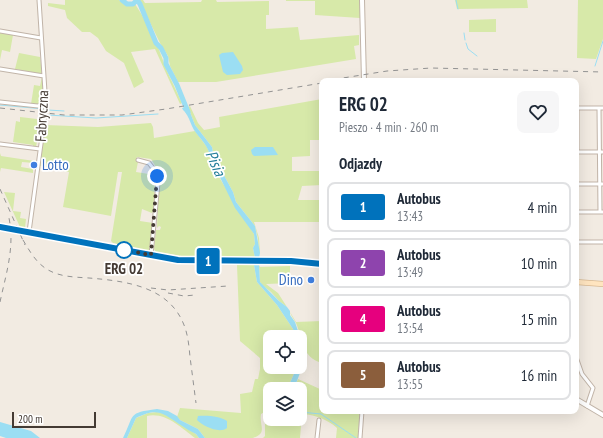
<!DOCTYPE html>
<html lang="pl">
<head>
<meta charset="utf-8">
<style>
	body { margin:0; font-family:"PT Sans Narrow",sans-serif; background:#f6f6f7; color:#1f2937; height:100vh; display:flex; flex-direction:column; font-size:15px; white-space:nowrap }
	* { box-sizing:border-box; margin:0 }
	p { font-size:13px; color:#747a83 }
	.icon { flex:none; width:22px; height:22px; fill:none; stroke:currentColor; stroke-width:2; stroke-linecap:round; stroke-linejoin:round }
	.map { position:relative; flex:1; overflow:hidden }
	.panel { position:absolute; left:319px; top:78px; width:260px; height:336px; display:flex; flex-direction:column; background:#fff; border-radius:8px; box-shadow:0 4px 16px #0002 }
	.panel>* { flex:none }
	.badge { padding:0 8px; border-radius:3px; font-size:14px; line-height:26px }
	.controls { position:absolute; left:263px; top:330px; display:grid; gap:8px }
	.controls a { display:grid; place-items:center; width:44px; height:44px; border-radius:8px; background:#fff; box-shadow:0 4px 16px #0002; font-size:20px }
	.scale { position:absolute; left:12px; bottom:10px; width:84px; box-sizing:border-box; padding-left:4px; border:2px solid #443a33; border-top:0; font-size:11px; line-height:14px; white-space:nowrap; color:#443a33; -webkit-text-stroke:3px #fff; paint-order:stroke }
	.you { position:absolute; width:20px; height:20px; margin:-10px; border:3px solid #fff; border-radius:50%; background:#1a73e8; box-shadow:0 0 0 6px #1a73e833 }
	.map>.badge { position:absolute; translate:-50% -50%; box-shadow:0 0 0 2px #fff }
	h2 { padding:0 20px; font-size:15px; line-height:36px }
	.round { display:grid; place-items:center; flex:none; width:42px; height:42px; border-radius:8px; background:#f6f6f7 }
	.overview { display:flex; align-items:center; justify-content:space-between; height:68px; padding:0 20px }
	h1 { font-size:19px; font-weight:700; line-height:30px }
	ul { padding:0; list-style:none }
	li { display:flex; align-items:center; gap:12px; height:50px; margin:0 8px 6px; padding:0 12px; border:2px solid #e0e1e3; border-radius:8px }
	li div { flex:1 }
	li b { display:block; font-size:15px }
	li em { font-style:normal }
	li .badge { min-width:44px; font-weight:700; text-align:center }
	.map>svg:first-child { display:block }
</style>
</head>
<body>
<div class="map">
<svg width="603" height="438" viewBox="0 0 603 438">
	<rect width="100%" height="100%" fill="#f2ebe2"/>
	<path fill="#d7e9a9" d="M65 0H119L124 4 133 6 135 4 142 15 158 47 167 71 182 103 180 104 155 49 131 52 144 82 134 88 124 63 106 51 98 38 90 32H82L67 18 65 10 48 6V3L65 5Z
		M139 0H143L145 3 201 2 202 0H216L217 2 269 1V15H266V29L298 27 300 40 359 35V45L354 46 356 59 216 82H178L170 66 168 56 160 43Z
		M286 0H360V18L315 15V1H286Z
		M455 0H527L528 8 457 9Z
		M578 0H603V39L596 59 577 58Z
		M496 19V32H469V20Z
		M0 33 13 35 10 52 2 50 0 60Z
		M19 53 40 57 42 74 15 69Z
		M42 77 45 102 37 105 31 104 34 85 40 86Z
		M322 99V140H310V156L292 157V171H322V185L302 186 298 200H322V222H254L259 238 260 253H259L258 239 255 226 236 202 233 192 214 157 212 147 195 125 188 107 190 106 198 123 204 130 220 127 219 117Z
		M20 117 37 119V124H40L36 147H33V145L13 142 16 121 20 122Z
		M151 123 153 127 154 138 195 131 207 147 209 152 210 157 219 177 254 234 255 244 253 248 255 258 182 256 156 252 154 249 156 230H160L161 227 159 226 157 228 159 172 151 159 137 157 136 161 138 162 136 172 155 175 154 210 152 213 142 209 140 221 153 223 150 249 148 251 113 243 111 241 122 172H118L111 216 63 207 69 172 40 166 45 125 98 127Z
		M0 153 1 156 34 161V163L22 162 21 167 33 169V173L1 168 0 172Z
		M4 192 15 193 13 211 21 212 20 218 26 219 25 228 20 227Z
		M237 265H254L257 282 277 305 293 329 295 337H270V367H297L289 385V389H270V409L261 414C259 426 268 433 253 438H205L198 429 180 420 177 417 180 408 241 413 240 394 252 392 255 379H258L260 369V358L240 341Z
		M259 265 260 267 290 266V276H294L293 283 266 284 278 293 287 307 279 301 271 292 262 285 260 282Z
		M290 312 296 322 322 321V363C301 357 303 339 296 323 294 319 291 316 290 312Z
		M298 379 322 390V411H360L358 438H336L337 428C327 419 315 415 302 414L300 438H263L265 436V424L268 414H270V419H300V389H294Z
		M157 412 166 414 196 434 199 438H195C181 428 166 412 147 416V438H127L136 418 148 413Z"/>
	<path fill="#9bdef3" d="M233 52 242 66 243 70 240 74 227 75 223 72 219 55 222 53Z
		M188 107 195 125 212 147 214 157 233 192 236 202 255 226 260 253 259 258H255L253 248 255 244 254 234 235 208 210 157C209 146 200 139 194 130 191 125 190 120 187 115 186 112 183 111 182 108Z
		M255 147H273L278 155 254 156 252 154 251 150Z
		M254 265H259L260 282 279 301 287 307 290 311V315L295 322 300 337H295L293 329 277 305 257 282Z
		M300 338 307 354 294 389H289V385L297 367H300Z
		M157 409 168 411 177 416 180 420 198 429 205 438H199L196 434C190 431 185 428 179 424 161 412 157 408 136 418L127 438H123C135 414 127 413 157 409Z
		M198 416C206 415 221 416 227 421V428C219 434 203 426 197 420Z
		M0 422 31 431 40 438H6L0 436Z"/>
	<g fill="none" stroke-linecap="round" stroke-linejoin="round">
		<path stroke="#9bdef3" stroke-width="1" d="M456 0 458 9
			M464 33 465 40
			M466 43 468 49 477 56
			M595 66 603 41
			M0 105 44 109
			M48 110 64 111
			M48 115 96 118 158 114
			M300 412 321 414 356 438"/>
		<path stroke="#9bdef3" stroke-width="5" d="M122 0 127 4H133L135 2 138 1 140 4 156 43 161 48 166 58V64L177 85 188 112"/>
		<g stroke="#c1b4a8" stroke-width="5">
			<path id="minor" d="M0 31 41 38
				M0 69 44 76
				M0 102 38 106 46 103
				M576 108H603
				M599 108 600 212
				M0 144 40 149
				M576 152H603
				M577 152V108
				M138 160 149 163 156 172 158 183 151 255
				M576 184H603
				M576 212H603
				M29 232 46 107 39 0
				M576 242H603
				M576 357 582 374 593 388 587 406
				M317 438 319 420
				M360 438 362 411"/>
		</g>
		<g stroke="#c1b4a8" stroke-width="6">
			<path id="tertiary" d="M362 0 364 81
				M576 399 603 415"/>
		</g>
		<g stroke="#d8b992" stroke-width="6">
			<path id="secondary" d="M0 227 178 260 291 261 322 264
				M576 282 603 284"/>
		</g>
		<use href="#minor" stroke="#fff" stroke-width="3"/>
		<use href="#tertiary" stroke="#fff" stroke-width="4"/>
		<use href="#secondary" stroke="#ffe5c0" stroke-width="4.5"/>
		<path stroke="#939393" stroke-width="1" stroke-dasharray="5 5" stroke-linecap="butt" d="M324 81 387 71 431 68 603 72
			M0 108 64 115H122L166 109 322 83
			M0 189 25 245
			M23 240C29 250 35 261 45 268 58 277 74 277 89 278 125 281 169 286 184 325 188 335 189 346 190 357 192 372 194 388 196 403
			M151 288 168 290 228 286
			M168 293 184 296 195 295
			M0 302C6 274 15 247 9 218"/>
	</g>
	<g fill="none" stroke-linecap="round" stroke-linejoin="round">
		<g stroke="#fff" stroke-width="9">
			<path id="line" d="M0 227 178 260 291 261 322 264"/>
		</g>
		<use href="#line" stroke="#0072bc" stroke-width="6"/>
		<path stroke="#443a33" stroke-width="4" stroke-dasharray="0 7.2" d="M124 250 151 255 157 176"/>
	</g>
	<g fill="#3f7fe0" stroke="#fff" stroke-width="1.5">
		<circle cx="34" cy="165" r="4"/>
		<circle cx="311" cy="280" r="4"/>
	</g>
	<circle fill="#fff" stroke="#0072bc" stroke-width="2" cx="124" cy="250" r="8"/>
	<g text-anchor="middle" stroke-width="3.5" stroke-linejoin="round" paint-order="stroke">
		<g font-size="15" fill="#443a33" stroke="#fff">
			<text transform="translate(42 116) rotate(-87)" y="5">Fabryczna</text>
		</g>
		<g font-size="15" fill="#366cbe" stroke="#fff" text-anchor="start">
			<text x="42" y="170">Lotto</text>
			<text x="303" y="285" text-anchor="end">Dino</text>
		</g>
		<g font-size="15" font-weight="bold" fill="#443a33" stroke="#fff">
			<text x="124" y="274">ERG 02</text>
		</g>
		<g font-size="16" font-style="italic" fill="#257e9b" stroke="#fff">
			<text transform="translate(216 163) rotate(66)" y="6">Pisia</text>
		</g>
	</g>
</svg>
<div class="controls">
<a><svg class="icon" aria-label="locate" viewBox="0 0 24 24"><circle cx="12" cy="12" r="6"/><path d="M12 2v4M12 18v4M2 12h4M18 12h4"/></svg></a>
<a><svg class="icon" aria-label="layers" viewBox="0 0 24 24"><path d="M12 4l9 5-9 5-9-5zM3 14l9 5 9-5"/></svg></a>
</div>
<div class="scale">200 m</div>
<div class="you" style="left:157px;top:176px"></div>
<b class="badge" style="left:208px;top:261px;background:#0072bc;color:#fff">1</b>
<section class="panel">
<div class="overview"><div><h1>ERG 02</h1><p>Pieszo · 4 min · 260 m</p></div><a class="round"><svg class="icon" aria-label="heart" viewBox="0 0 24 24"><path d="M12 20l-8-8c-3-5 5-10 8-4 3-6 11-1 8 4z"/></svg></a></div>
<h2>Odjazdy</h2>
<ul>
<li><span class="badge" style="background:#0072bc;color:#fff">1</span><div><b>Autobus</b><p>13:43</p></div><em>4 min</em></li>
<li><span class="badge" style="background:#8e44ad;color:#fff">2</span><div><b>Autobus</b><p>13:49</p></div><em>10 min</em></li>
<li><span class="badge" style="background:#e6007e;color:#fff">4</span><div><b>Autobus</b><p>13:54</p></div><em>15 min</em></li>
<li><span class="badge" style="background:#8b5e3c;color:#fff">5</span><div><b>Autobus</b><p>13:55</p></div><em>16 min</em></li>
</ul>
</section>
</div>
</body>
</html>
